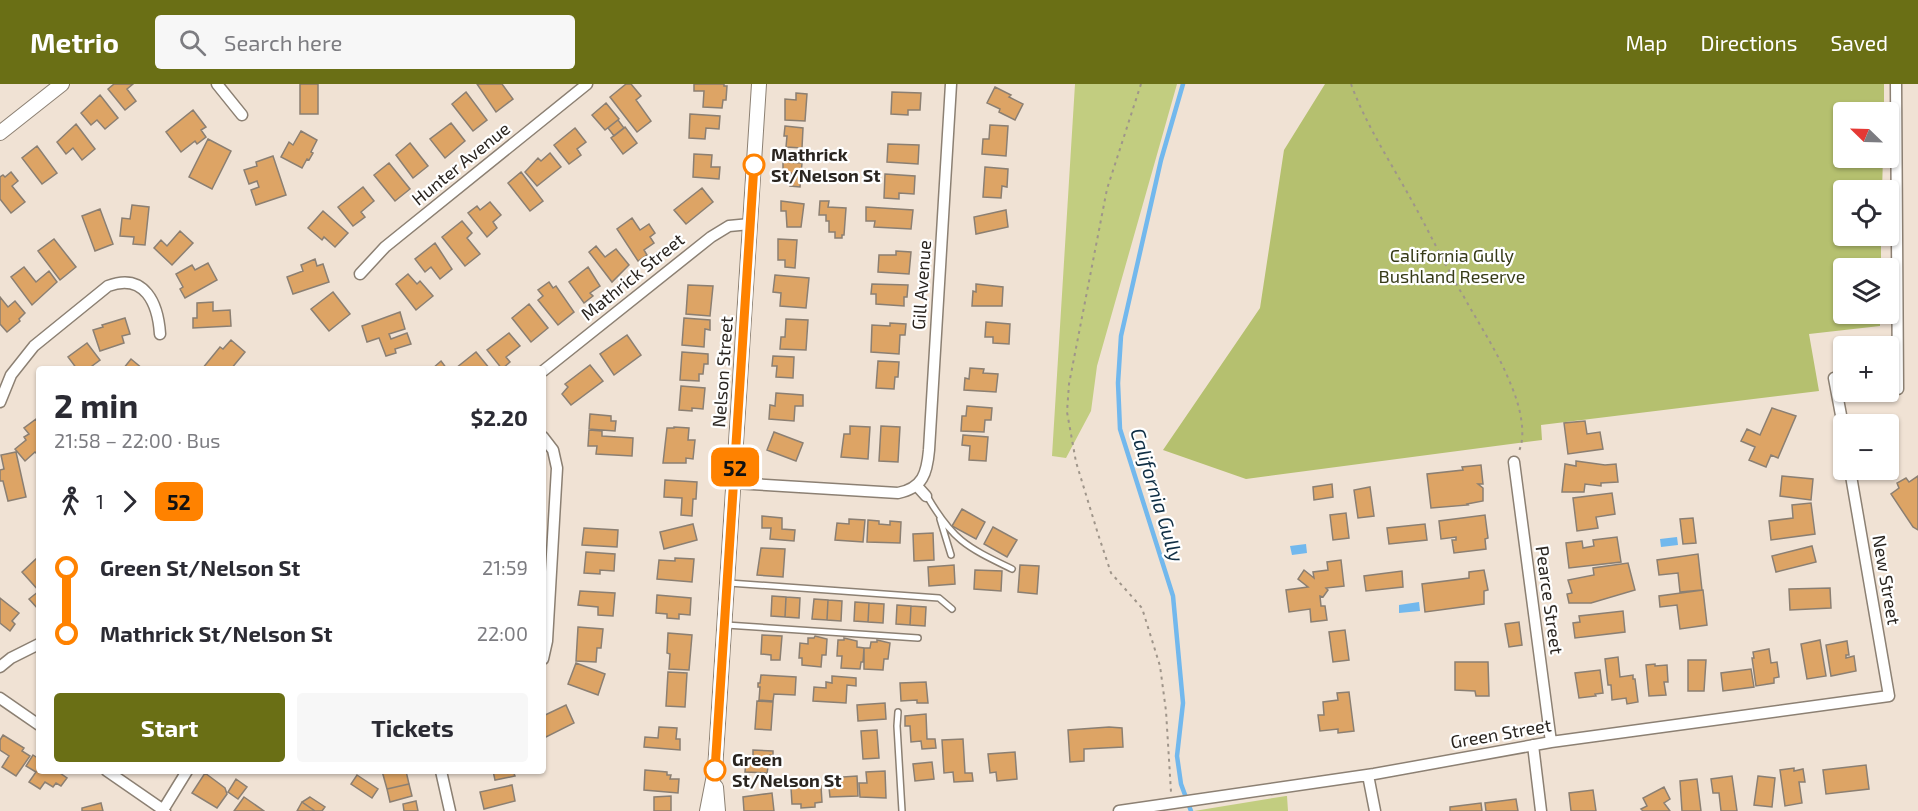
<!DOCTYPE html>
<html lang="en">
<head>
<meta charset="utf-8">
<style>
	body { margin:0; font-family:"Exo 2",sans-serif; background:#f7f7f7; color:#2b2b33; height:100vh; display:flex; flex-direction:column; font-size:22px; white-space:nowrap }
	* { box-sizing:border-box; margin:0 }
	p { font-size:20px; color:#7c7c81 }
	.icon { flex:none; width:33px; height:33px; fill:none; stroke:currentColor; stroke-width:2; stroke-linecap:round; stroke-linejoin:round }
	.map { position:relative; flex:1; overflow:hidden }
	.details { position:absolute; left:36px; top:282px; width:510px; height:408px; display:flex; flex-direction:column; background:#fff; border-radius:6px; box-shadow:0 2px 4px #0004 }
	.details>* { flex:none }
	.badge { padding:0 12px; border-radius:9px; font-size:21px; line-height:39px }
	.needle { width:39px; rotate:293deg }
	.buttons { position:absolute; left:1833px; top:18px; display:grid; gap:12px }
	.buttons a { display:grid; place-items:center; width:66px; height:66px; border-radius:6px; background:#fff; box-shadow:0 2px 4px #0004; font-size:30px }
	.map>.badge { position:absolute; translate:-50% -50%; box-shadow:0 0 0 3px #fff }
	.legs { display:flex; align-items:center; gap:9px; height:66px; padding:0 18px; font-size:20px }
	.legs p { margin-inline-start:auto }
	.headline { display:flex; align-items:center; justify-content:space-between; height:102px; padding:0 18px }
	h1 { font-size:33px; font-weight:700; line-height:45px }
	.cta { display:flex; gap:12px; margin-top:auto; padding:12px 18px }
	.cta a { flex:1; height:69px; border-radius:6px; background:#6a6f15; color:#fff; font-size:24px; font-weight:700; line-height:69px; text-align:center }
	.cta a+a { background:#f7f7f7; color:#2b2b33 }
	ul { padding:0 18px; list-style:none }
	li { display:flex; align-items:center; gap:21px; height:66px; font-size:22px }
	li i { display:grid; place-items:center; width:9px; height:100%; margin:0 8px; background:currentColor }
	li i::after { content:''; width:15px; height:15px; margin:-8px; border:4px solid; border-radius:50%; background:#fff }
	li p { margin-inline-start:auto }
	li:first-child i { background:linear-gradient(#0000 50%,currentColor 0) }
	li:last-child i { background:linear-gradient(currentColor 50%,#0000 0) }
	header { display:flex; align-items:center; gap:36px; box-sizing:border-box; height:84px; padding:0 30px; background:#6a6f15; color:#fff }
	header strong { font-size:28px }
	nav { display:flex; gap:33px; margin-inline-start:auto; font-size:21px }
	.search { width:420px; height:54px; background:#f7f7f7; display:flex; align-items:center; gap:15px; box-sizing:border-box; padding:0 21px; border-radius:6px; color:#7c7c81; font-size:22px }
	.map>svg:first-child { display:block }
</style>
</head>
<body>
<header>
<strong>Metrio</strong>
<div class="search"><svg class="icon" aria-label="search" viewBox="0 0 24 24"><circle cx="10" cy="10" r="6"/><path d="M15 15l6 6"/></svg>Search here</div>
<nav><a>Map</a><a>Directions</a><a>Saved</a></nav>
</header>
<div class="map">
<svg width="1918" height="727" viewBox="0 0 1918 727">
	<rect width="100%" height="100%" fill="#f0e2d4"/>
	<path fill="#c2cd80" d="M1075 0H1177L1097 282 1091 327 1066 374 1052 372Z
		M1287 712 1288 727H1194L1286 712Z"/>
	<path fill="#b5c06f" d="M1325 0H1884V28H1844V74H1883L1882 106H1844V152H1881V184H1844V230H1880V242L1809 250 1819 307 1541 341 1542 356 1246 395 1163 366 1260 224 1284 66Z"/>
	<path fill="#72b8ed" d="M1677 453 1678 461 1661 463 1660 455Z
		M1306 460 1307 469 1292 471 1290 462Z
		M1419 518 1420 527 1399 529V521Z"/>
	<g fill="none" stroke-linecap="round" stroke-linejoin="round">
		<path stroke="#72b8ed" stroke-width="4.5" d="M1183 0 1161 76 1121 252 1118 299 1120 345 1173 512 1183 619 1177 672 1181 700 1191 727"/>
	</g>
	<path fill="#dda465" stroke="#8b7f72" stroke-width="1.5" d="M114 0H133L127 5 136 17 125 26 108 5Z
		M300 0H318V30H300Z
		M477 0H502L513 15 496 28Z
		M626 0H631L641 12 636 16 651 37 637 48 610 13Z
		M694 0H724V2H727L726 16H723L722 24 703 23 704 7H694Z
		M995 3 1011 11 1009 13 1023 20 1015 36 999 28 1000 25 987 19Z
		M466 8 487 36 473 47 452 20Z
		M892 8 921 9 920 26H908V31L891 30Z
		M796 9 807 10 805 37 785 36V15L796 16Z
		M100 11 118 34 105 45 97 36 91 41 81 29Z
		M606 19 619 35 605 46 592 31Z
		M193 26 206 43 201 46 206 53 197 60 195 57 181 68 166 48Z
		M690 30 720 32 719 45 706 44 705 55 689 54Z
		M618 36 624 44 614 52 608 44Z
		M451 39 465 57 445 74 430 55Z
		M76 40 95 65 82 76 73 64 66 70 57 58Z
		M990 41 1008 42 1006 72 982 70 983 55H989Z
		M785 42 803 44 802 64 786 63 787 52H784Z
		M625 43 637 59 623 70 611 54Z
		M575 44 586 58 577 65 581 71 569 80 554 61Z
		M301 47 317 56 311 68 313 69 309 76 307 75 302 84 281 73 289 58 293 61Z
		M208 55 231 67 212 105 189 93Z
		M410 59 428 82 413 94 396 71Z
		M888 60 919 61 918 80 887 78Z
		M37 62 57 89 42 100 22 74Z
		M550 69 561 83 537 102 525 88 538 74 541 77Z
		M694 70 712 71 711 83H720L719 95 693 93Z
		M273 72 286 111 256 121 251 106 259 103 257 97 249 100 244 86 257 82 256 78Z
		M783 78 802 79 800 103 790 102 791 89 783 88Z
		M389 79 410 105 395 117 374 91Z
		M985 83 1008 85 1007 103 1002 102 1001 114 983 113Z
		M11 88 18 97 12 102 25 118 11 129 0 115V93L3 91 5 93Z
		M521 88 543 117 530 127 508 99Z
		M885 90 915 92 914 110 899 109V115L884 114Z
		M363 103 374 117 361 128 365 133 353 142 338 123Z
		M702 104 713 118 686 140 674 126Z
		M781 117 804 120 801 143H787L786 127H781Z
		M820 117H829L828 123 846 124 844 151H842V154H835V148H829V137H826V131H819Z
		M490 118 501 131 493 138 497 144 487 153 468 129 477 122 480 126Z
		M132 121 149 123 145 161 133 160 134 153 120 152 122 134 130 135Z
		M866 123 913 126 911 145 874 143 875 137H866Z
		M100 125 113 160 95 167 82 132Z
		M1006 126 1008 143 976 150 974 133Z
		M323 127 348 149 335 163 324 153 322 156 308 144Z
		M632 134 640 146 649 140 655 149 650 153 654 159 644 166 647 171 638 177 617 145Z
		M462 137 472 149 467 154 480 170 465 182 442 153Z
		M180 147 193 159 172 181 154 164 161 156 167 162Z
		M54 155 76 183 60 196 38 167Z
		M778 155 797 156 795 184 785 183V176H778Z
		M435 159 452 185 440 195 431 183 425 188 415 175Z
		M596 162 605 173 616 165 629 181 612 198 589 168Z
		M896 167 911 168 909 190 878 188 879 171H896Z
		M315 175 317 182 323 180 329 198 293 210 287 193 303 187 301 181Z
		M208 179 217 196 185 214 180 205 183 203 176 190 192 181 195 186Z
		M24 183 36 198 49 187 57 198 32 221 11 193Z
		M588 183 600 202 590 209 593 212 584 219 569 198Z
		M408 190 417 200 420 197 433 212 416 226 396 200Z
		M775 191 809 194 806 224 780 222 781 209 773 208Z
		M549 198 553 204 556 202 574 228 558 241 538 216 543 212 538 206Z
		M872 200 908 201 907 213H904V222L876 220V210H871Z
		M976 200 1003 203 1002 222H972L973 207 976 208Z
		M688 201 713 202 710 232 686 230Z
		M333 208 350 230 329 247 311 225Z
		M0 213 8 223 15 217 25 229 19 235 20 237 7 248 0 240Z
		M213 218V227L230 226 231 242 193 244V234H197V219Z
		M529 220 548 244 531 258 512 234Z
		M400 228 405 245 389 250 391 255 407 249 411 260 395 265 396 269 386 272 379 254 367 258 362 242Z
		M125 234 130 250 122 252 124 259 100 267 93 246 103 243 102 241Z
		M684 234 710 236V246L705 245 704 263 682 261Z
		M786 235 808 236 806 266 780 265 781 253H785Z
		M986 238 1010 240 1009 260 993 259V253H985Z
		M890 239 906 240 905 251H900L899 270 871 268 872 241 890 242Z
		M509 249 520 262 506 273 510 278 502 285 487 266Z
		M627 251 641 271 614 291 600 270Z
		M231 256 245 268 231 285H202L220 263 223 265Z
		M87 259 100 276 88 285H77L68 273Z
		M476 268 490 285H457L456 284Z
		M682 268 708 270V280H704L703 290H699V297L680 296Z
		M773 272 794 273 793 294 776 293 777 282H772Z
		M131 275 143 285H123Z
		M441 277 447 285H432Z
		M878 277 899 278 898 293H895L894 305 876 304Z
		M590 281 603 297 571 321 562 310 568 303 565 300Z
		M970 284 984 285 983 289 998 290 996 308 964 306 965 294 969 295Z
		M681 302 705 304 703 325 692 324V327L679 326Z
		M776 309 803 311V322H795L794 337 769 335 770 321 775 322Z
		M967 322 992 324 991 336H985L984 348 961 347 962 332H966Z
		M1772 324 1796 332 1778 374 1771 371 1766 383 1749 376 1755 363 1741 357 1747 345 1760 351Z
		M590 330 611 332V337H616L615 347 589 345Z
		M36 335 39 339V372L35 368 25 377 15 365 26 356 24 353 29 350 24 344Z
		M1585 337 1587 350 1600 348 1603 365 1568 370 1564 339Z
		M850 342 870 343 868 375 841 373 844 350H850Z
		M881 342 900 343 898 378 879 377Z
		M674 343 689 344 688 356H695L693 375 686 374V379H663L667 344H674Z
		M589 346 602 347V352L633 354 632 372 596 370 597 362H588Z
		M774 348 803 359 796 377 767 366Z
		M963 351 988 353 986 377 969 376 970 362 962 361Z
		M16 368 26 413 8 417 3 397H0V386L4 385 1 371Z
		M1576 377 1605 381 1616 380 1618 398 1601 399V402L1585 400 1584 408H1562L1565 380 1576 382Z
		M1481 381 1483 400H1478L1483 404V417L1467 420 1468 421 1431 424 1427 390 1463 386 1462 383Z
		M1782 392 1813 395 1811 416 1780 412Z
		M1918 392V446L1913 443 1891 410 1899 404 1897 399 1906 394 1909 398Z
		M665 396 697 398 696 415H693L692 432 681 431 682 414 664 413Z
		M1332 400 1333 413 1314 416 1313 403Z
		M1370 403 1374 432 1358 434 1354 406Z
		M1612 409 1615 430 1596 433 1598 444 1577 447 1573 414Z
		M1811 419 1815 450 1771 456 1769 437 1793 434 1792 421Z
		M962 425 985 438 976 455 952 442Z
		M1346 429 1349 454 1333 456 1330 431Z
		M1485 431 1488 454 1485 455 1486 465 1454 469 1452 456H1456V453L1441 455 1439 437Z
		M762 432 782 434V445L795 446 794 457 770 455 771 444H762Z
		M1693 434 1696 459 1683 460 1680 435Z
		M849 435 865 436 863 458 835 456 837 439 849 440Z
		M868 436 879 437V440L890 441V437L901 438 900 459 867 458Z
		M693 440 697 456 664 465 660 448Z
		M1425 440 1427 456 1389 460 1387 444Z
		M993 443 1017 456 1007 473 984 460Z
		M584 444 618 446 617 463 582 461Z
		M933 449 934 476 914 477 913 450Z
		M1617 453 1621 478 1569 484 1566 459 1582 457 1583 464 1594 462 1593 456Z
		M1812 462 1816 478 1776 488 1772 472Z
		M761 464 785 465 783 493 757 491Z
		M586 468 615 470 614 487 600 486V490L584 489Z
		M1698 470 1702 506 1680 508 1678 489 1659 491 1657 476Z
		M37 474 39 477V526L29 515 39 507 22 488Z
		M675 474 694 475 692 498 657 495 659 476 675 477Z
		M1341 476 1344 502 1326 504 1328 506 1323 513 1320 512 1321 522H1325L1327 536 1311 538 1310 525 1289 528 1286 506 1308 503 1298 495 1304 486 1314 494 1313 488 1328 486 1327 478Z
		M1628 479 1635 506 1591 519H1569L1567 510 1572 509 1568 496 1594 491 1593 484Z
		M954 481 955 500 929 502 928 483Z
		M1020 481 1039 482 1037 510 1018 508Z
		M975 486 1002 487 1001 507 974 505Z
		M1484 486 1488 506 1484 507V520L1425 528 1422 500 1469 494V488Z
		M1402 487 1403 503 1366 507 1364 492Z
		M1830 504 1831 524 1790 526 1789 505Z
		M1703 506 1707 541 1680 545 1677 521 1660 523 1659 512Z
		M580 507 615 509 613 532 598 531V523L578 521Z
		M657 511 691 514 690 531 679 530V535L667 534V530L656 529Z
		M772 512 786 513 785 533 771 532Z
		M786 513 800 514 799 534 785 533Z
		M0 514 19 529 12 537 15 540 10 547 0 539Z
		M814 515 828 516 827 536 812 535Z
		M828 516 842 517 841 537 827 536Z
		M855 518 869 519 868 538 854 537Z
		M869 519 884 520 883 539 868 538Z
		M897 521 911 522 910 541 896 540Z
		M911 522 926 523 925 542 910 541Z
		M1623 527 1625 548 1575 554 1573 539 1580 538 1579 532Z
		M1519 538 1522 561 1509 563 1505 540Z
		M578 543 603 545 601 564H597L596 578 576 577Z
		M1345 546 1349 576 1333 578 1329 548Z
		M668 549 692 551 689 586 669 585 670 570 667 569Z
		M762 551 782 552 780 576H771V571L761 570Z
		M815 552 827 555 826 571H822L821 583 802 581V574H799L800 559 808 560V554H814Z
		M844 554 857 557V563L864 564 863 578H861L860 585 841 584 842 572H837L838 556H844Z
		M877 556 890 559 888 575H884L883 586 864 585V564H870L871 558H877Z
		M1820 556 1826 592 1807 595 1801 560Z
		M1847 557 1849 571H1846V574L1854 572 1856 587 1831 592 1826 561Z
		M1769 565 1771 579 1777 578 1779 593 1774 594V599L1756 602 1752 574H1754L1753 568Z
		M1618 573 1620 593 1633 591V595H1635L1638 618 1627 620 1626 614 1612 616 1611 601H1608L1605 575Z
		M1688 576H1706L1704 607H1688Z
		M1455 578H1488L1489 612H1476L1475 607 1455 606Z
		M576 579 605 590 598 611 568 600Z
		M1655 580V582L1667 581 1668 598H1664L1666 611 1649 612 1646 581Z
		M1751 585 1754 603 1723 607 1721 589Z
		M1600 586 1603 609 1595 610 1596 612 1579 614 1575 589Z
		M668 588 687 589 685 623 666 622Z
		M761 591 796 593 795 611 774 610 773 617 759 616 760 603H758V599H760Z
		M832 592 856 594V602L847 601 846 619 813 617 814 603 826 604V598L832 599Z
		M926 598 928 619H917V616L901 617 900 599Z
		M1349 608 1354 647 1338 649V645L1320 647 1318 631H1324L1323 618 1338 616 1337 609Z
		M757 617 773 618 771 646 755 645Z
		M885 619 886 635 858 637 857 621Z
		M566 621 574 639 546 653 543 647V632Z
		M926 630 927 655H935L936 664 922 665 921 657 911 658 910 642H905V632Z
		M659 643 677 644 676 655H680V666L644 663 645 653 658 654Z
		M1109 643 1122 644 1123 663 1084 665V677L1070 678 1068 646Z
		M877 646 879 674 863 675 861 647Z
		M3 651 24 664 22 667 30 672 16 692 2 683 9 672 0 666V656Z
		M963 655 965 689H972L973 697 954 698 953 688 944 689 942 656Z
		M753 666 773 667V672L770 671 767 689 745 688 746 677H753Z
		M1015 668 1017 695 997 697 996 688 990 689 988 670Z
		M33 671 39 675V687H57L67 694 61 702 56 699 53 703 45 698 40 705 29 698 36 688 26 682Z
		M932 678 934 695 915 697 913 680Z
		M1866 681 1869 705 1826 710 1823 686Z
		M1794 684V687L1803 685 1805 698H1799L1802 719 1785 722 1780 686Z
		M645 686 667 688V691H671L670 695H679L678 709 644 706Z
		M382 687H406L409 700 387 705Z
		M493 687H513L515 692 495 696Z
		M885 687 886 714 860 713 859 699H867L866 688Z
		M205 689 225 704 227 710 217 724 192 709Z
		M357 691 378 705 372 714 351 700Z
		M857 692 858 712 830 713 828 694Z
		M1732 692 1737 727H1721L1719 709H1713L1711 695Z
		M1758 692 1775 694 1772 723 1754 721Z
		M236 695 247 703 238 715 228 708Z
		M1697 695 1701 727H1682L1680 697Z
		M409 700 412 712 390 718 387 705Z
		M512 701 515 717 484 725 480 708Z
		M821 702 822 718 815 719V723L801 724V720H792L791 704Z
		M1664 703 1670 715 1664 719 1670 727H1643L1641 725 1647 722 1643 714Z
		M1593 706 1596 727H1571L1569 709Z
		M772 709 774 727H744L743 713Z
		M671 712V727H654V713Z
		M244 713 264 727H234Z
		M310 713 325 723 322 727H315L302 718Z
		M1516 715 1518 727H1486L1485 719Z
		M416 717 418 727H404L403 720Z
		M302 718 315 727H297Z
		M101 719 103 727H82V724Z
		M1481 719 1482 727H1450V723Z"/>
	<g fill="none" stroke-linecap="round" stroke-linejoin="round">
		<g stroke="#8c8073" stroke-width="8">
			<path id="service" d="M927 412C953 457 967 463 1012 485
				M940 435 951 471
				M729 499 939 514 952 525
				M726 541 918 554
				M898 628 897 642 902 727"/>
		</g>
		<g stroke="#8c8073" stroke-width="13">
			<path id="minor" d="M217 0 242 31
				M1896 0 1898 305
				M360 190 385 163 587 0
				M543 287 711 153 729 142 750 140
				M1834 294 1844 347
				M0 318 11 291 34 262 108 202C145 188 158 220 160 250
				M543 353 553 366 557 384 547 557 543 575
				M1514 378 1551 658
				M734 399 898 409C923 404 927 389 929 366L951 0
				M917 402 926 412
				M0 583 11 574 39 560
				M0 614 39 641
				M1533 661 1541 727
				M107 687 165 727
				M441 687 450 727
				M1368 691 1375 727
				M163 726 187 687
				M1119 727 1374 690 1551 658 1889 612 1850 386"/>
		</g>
		<g stroke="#8c8073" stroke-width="16">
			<path id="tertiary" d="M0 49 62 0
				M716 703 718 727
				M707 727 715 686 759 0"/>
		</g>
		<path stroke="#9f958a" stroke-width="2" stroke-dasharray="3 4.5" stroke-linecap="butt" d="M1141 0 1107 105 1069 300 1067 328 1076 378 1098 450 1111 489 1142 524 1160 582 1166 627 1171 708
			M1351 0C1366 41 1391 79 1412 117 1430 149 1445 182 1464 213 1480 242 1499 270 1511 301 1519 319 1527 349 1519 367"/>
		<use href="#service" stroke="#fff" stroke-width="5"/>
		<use href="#minor" stroke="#fff" stroke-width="10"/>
		<use href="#tertiary" stroke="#fff" stroke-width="14"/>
	</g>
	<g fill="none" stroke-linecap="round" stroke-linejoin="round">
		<g stroke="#fff" stroke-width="14">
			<path id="line-1" d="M715 686 754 81"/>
		</g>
		<use href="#line-1" stroke="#ff8200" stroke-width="9"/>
	</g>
	<g fill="#fff" stroke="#ff8200" stroke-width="3">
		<circle cx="754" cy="81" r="10"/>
		<circle cx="715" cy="686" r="10"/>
	</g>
	<g text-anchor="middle" stroke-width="4.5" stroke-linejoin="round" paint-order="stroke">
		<g font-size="18" font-weight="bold" fill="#2a2520" stroke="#fff" text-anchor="start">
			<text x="771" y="77">Mathrick<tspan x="771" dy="21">St/Nelson St</tspan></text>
			<text x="732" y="682">Green<tspan x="732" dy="21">St/Nelson St</tspan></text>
		</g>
		<g font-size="18" fill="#2a2520" stroke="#fff">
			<text transform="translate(461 80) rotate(-39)" y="6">Hunter Avenue</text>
			<text transform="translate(633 193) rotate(-39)" y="6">Mathrick Street</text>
			<text transform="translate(922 201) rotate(-86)" y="6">Gill Avenue</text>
			<text transform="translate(723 288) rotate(-86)" y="6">Nelson Street</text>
			<text transform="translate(1886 496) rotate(80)" y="6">New Street</text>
			<text transform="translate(1549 516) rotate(82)" y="6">Pearce Street</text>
			<text transform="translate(1501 650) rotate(-10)" y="6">Green Street</text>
		</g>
		<g font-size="18" fill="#373b18" stroke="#fff">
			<text x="1452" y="178">California Gully<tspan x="1452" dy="21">Bushland Reserve</tspan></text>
		</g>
		<g font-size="20" font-style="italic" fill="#0f2e44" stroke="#fff">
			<text transform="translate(1157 411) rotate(73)" y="7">California Gully</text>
		</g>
	</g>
</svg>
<div class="buttons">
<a><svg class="needle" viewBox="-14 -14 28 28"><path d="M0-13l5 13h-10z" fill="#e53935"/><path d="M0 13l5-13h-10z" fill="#7c7c81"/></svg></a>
<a><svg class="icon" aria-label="locate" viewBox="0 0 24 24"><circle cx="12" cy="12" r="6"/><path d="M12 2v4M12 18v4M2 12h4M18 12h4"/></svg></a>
<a><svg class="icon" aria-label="layers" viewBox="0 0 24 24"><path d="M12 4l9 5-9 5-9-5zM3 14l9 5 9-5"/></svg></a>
<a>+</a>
<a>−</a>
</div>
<b class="badge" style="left:735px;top:383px;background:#ff8200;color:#111">52</b>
<section class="details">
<div class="headline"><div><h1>2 min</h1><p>21:58 – 22:00 · Bus</p></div><b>$2.20</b></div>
<div class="legs"><svg class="icon" aria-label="walk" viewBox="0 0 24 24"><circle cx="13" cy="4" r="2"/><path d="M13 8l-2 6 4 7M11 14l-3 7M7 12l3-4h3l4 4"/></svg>1<svg class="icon" aria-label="forward" viewBox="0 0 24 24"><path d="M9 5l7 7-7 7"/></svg><b class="badge" style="background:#ff8200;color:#111">52</b></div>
<ul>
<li><i style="color:#ff8200"></i><b>Green St/Nelson St</b><p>21:59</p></li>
<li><i style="color:#ff8200"></i><b>Mathrick St/Nelson St</b><p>22:00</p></li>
</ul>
<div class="cta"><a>Start</a><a>Tickets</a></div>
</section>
</div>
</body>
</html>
